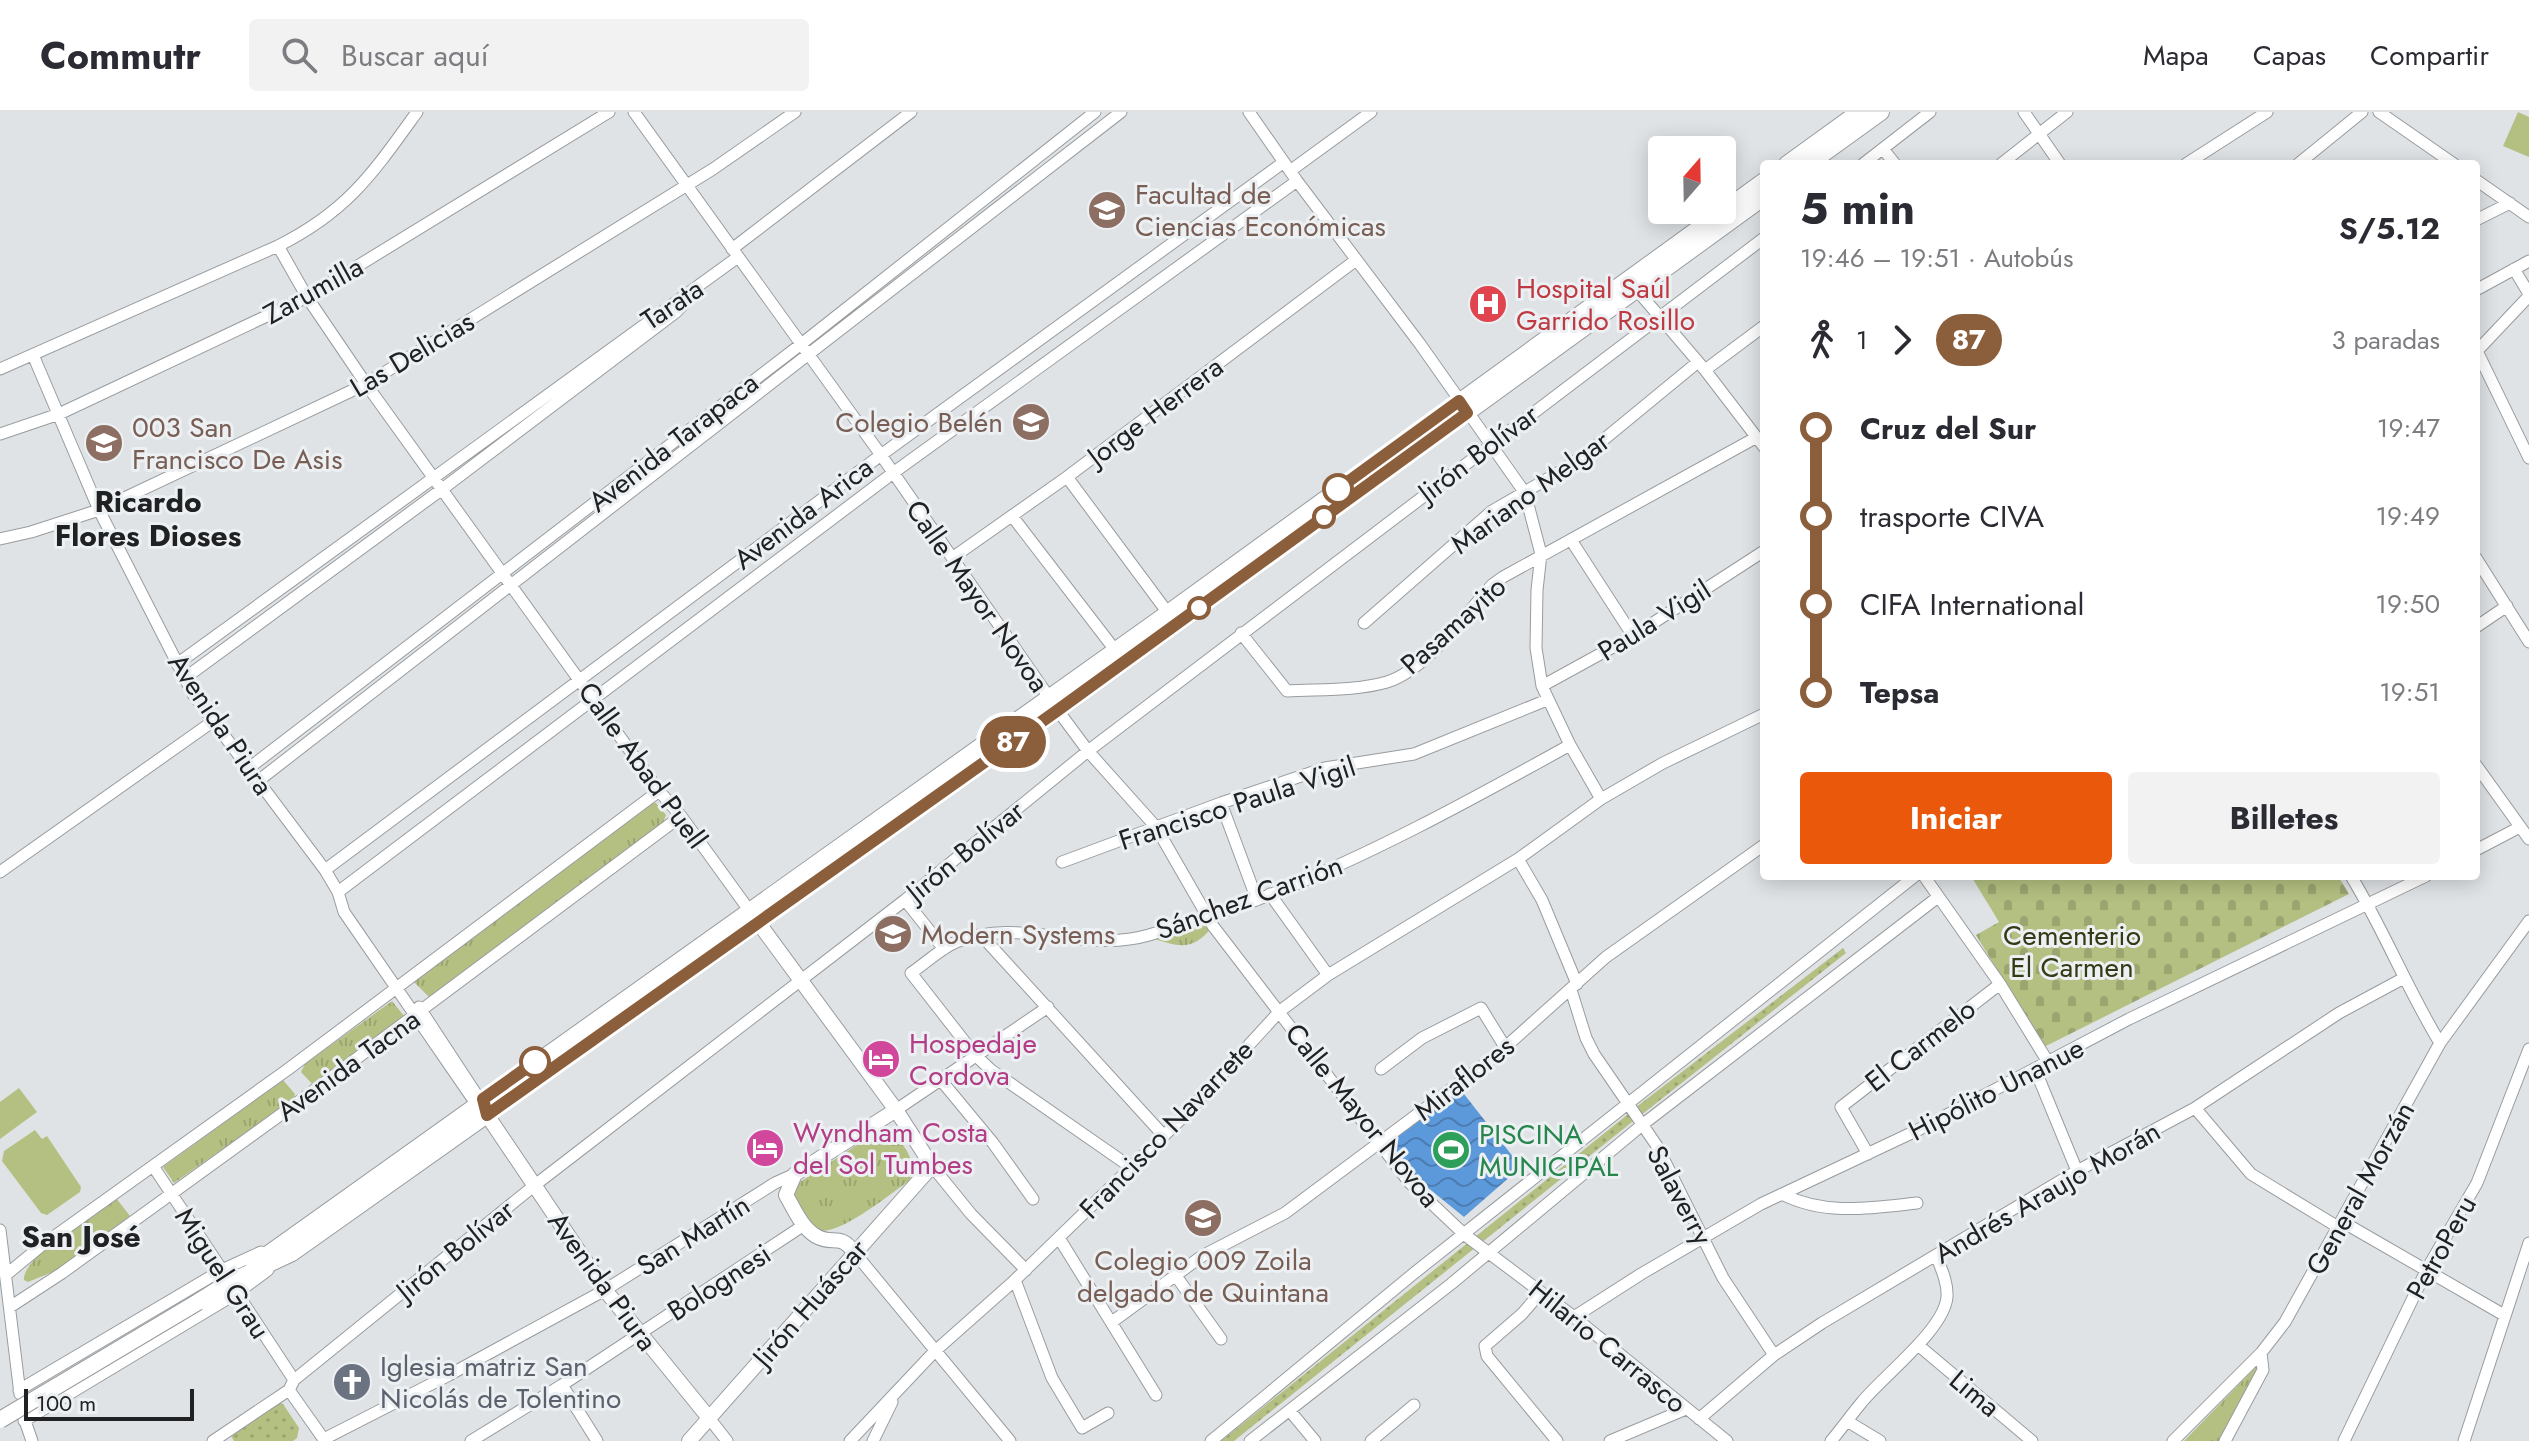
<!DOCTYPE html>
<html lang="es">
<head>
<meta charset="utf-8">
<style>
	body { margin:0; font-family:Jost,sans-serif; background:#f2f2f3; color:#2b2b33; height:100vh; display:flex; flex-direction:column; font-size:30px; white-space:nowrap }
	* { box-sizing:border-box; margin:0 }
	p { font-size:26px; color:#7c7c81 }
	.icon { flex:none; width:44px; height:44px; fill:none; stroke:currentColor; stroke-width:2; stroke-linecap:round; stroke-linejoin:round }
	.map { position:relative; flex:1; overflow:hidden }
	.side { position:absolute; left:1760px; top:48px; width:720px; height:720px; display:flex; flex-direction:column; background:#fff; border-radius:8px; box-shadow:0 4px 20px #0003 }
	.side>* { flex:none }
	.badge { padding:0 16px; border-radius:26px; font-size:28px; line-height:52px }
	.needle { width:52px; rotate:20deg }
	.tools { position:absolute; left:1648px; top:24px; display:grid; gap:16px }
	.tools a { display:grid; place-items:center; width:88px; height:88px; border-radius:8px; background:#fff; box-shadow:0 4px 20px #0003; font-size:40px }
	.scale { position:absolute; left:24px; bottom:20px; width:170px; box-sizing:border-box; padding-left:8px; border:4px solid #202122; border-top:0; font-size:22px; line-height:28px; white-space:nowrap; color:#202122; -webkit-text-stroke:6px #ecf0f3; paint-order:stroke }
	.map>.badge { position:absolute; translate:-50% -50%; box-shadow:0 0 0 4px #fff }
	.legs { display:flex; align-items:center; gap:12px; height:88px; padding:0 40px; font-size:26px }
	.legs p { margin-inline-start:auto }
	.summary { display:flex; align-items:center; justify-content:space-between; height:136px; padding:0 40px }
	h1 { font-size:44px; font-weight:700; line-height:60px }
	.button { display:flex; gap:16px; margin-top:auto; padding:16px 40px }
	.button a { flex:1; height:92px; border-radius:8px; background:#ea580c; color:#fff; font-size:32px; font-weight:700; line-height:92px; text-align:center }
	.button a+a { background:#f2f2f3; color:#2b2b33 }
	ul { padding:0 40px; list-style:none }
	li { display:flex; align-items:center; gap:28px; height:88px; font-size:30px }
	li i { display:grid; place-items:center; width:12px; height:100%; margin:0 10px; background:currentColor }
	li i::after { content:''; width:20px; height:20px; margin:-10px; border:6px solid; border-radius:50%; background:#fff }
	li p { margin-inline-start:auto }
	li:first-child i { background:linear-gradient(#0000 50%,currentColor 0) }
	li:last-child i { background:linear-gradient(currentColor 50%,#0000 0) }
	header { display:flex; align-items:center; gap:48px; box-sizing:border-box; height:112px; padding:0 40px; background:#fff; border-bottom:2px solid #e1e1e2 }
	header strong { font-size:38px }
	nav { display:flex; gap:44px; margin-inline-start:auto; font-size:28px }
	.search { width:560px; height:72px; background:#f2f2f3; display:flex; align-items:center; gap:20px; box-sizing:border-box; padding:0 28px; border-radius:8px; color:#7c7c81; font-size:30px }
	.map>svg:first-child { display:block }
</style>
</head>
<body>
<header>
<strong>Commutr</strong>
<div class="search"><svg class="icon" aria-label="search" viewBox="0 0 24 24"><circle cx="10" cy="10" r="6"/><path d="M15 15l6 6"/></svg>Buscar aquí</div>
<nav><a>Mapa</a><a>Capas</a><a>Compartir</a></nav>
</header>
<div class="map">
<svg width="2529" height="1329" viewBox="0 0 2529 1329">
	<defs>
		<pattern id="grass-dots" width="8" height="8" patternUnits="userSpaceOnUse" patternTransform="scale(2)"><rect width="8" height="8" fill="#b4c082"/><path d="M2 2h.1M6 6h.1" fill="none" stroke="#9aa570" stroke-width="1.8" stroke-linecap="round"/></pattern>
		<pattern id="cemetery-stones" width="16" height="16" patternUnits="userSpaceOnUse" patternTransform="scale(2)"><rect width="16" height="16" fill="#b4c082"/><path d="M2 7V4a2 2 0 0 1 4 0v3zM10 15v-3a2 2 0 0 1 4 0v3z" fill="#9aa570"/></pattern>
		<pattern id="park-tufts" width="24" height="20" patternUnits="userSpaceOnUse" patternTransform="scale(2)"><rect width="24" height="20" fill="#b4c082"/><path d="M3 7l-1-3M5 7V3M7 7l1-3M15 17l-1-3M17 17v-4M19 17l1-3" fill="none" stroke="#9aa570"/></pattern>
		<pattern id="water-waves" width="16" height="10" patternUnits="userSpaceOnUse" patternTransform="scale(2)"><rect width="16" height="10" fill="#5c99db"/><path d="M0 5q4-4 8 0t8 0" fill="none" stroke="#4c7cb1"/></pattern>
	</defs>
	<rect width="100%" height="100%" fill="#dfe3e6"/>
	<path fill="url(#grass-dots)" d="M1843 836 1846 841 1640 1004 1635 996Z
		M1632 999 1637 1006 1234 1329H1221Z
		M277 1290 283 1292 299 1316 297 1326 293 1329H234L230 1322Z"/>
	<path fill="url(#cemetery-stones)" d="M1971 764H2338L2349 782 2044 935 1976 823 1999 810Z"/>
	<path fill="url(#park-tufts)" d="M651 691H656L666 703 663 711 429 885 413 869Z
		M1208 803 1213 814C1190 843 1176 833 1145 824Z
		M392 889 404 904V908L314 974 301 960 305 952Z
		M283 968 295 982 293 988 174 1071 163 1055Z
		M880 1018C900 1021 920 1050 909 1069 891 1081 835 1128 816 1117 806 1111 798 1092 792 1081L797 1072Z
		M116 1086 130 1104 55 1159 28 1170 24 1168C21 1146 97 1100 116 1086Z
		M2256 1255 2259 1257 2221 1329H2184Z"/>
	<path fill="#b4c082" d="M2518 0 2529 5V45L2503 34Z
		M19 976 37 1000 0 1027V990Z
		M35 1018 42 1027 47 1024 81 1075 80 1080 47 1103 41 1101 2 1049 4 1039Z"/>
	<path fill="url(#water-waves)" d="M1457 973 1521 1055 1464 1105 1411 1062 1384 1027Z"/>
	<g fill="none" stroke-linecap="round" stroke-linejoin="round">
		<g stroke="#989c9f" stroke-width="13">
			<path id="minor" d="M634 0 881 343 1062 604 1088 639 1156 715 1213 814 1409 1070 1465 1123 1574 1205 1727 1329
				M1249 0 1297 69 1420 232 1525 381 1541 442 1537 478 1536 536 1542 574 1570 633 1601 687
				M2024 0 2060 52
				M2379 0 2454 52
				M1883 37 1895 52
				M1863 52 1930 0
				M2001 52 2067 0
				M2186 52 2267 0
				M2298 52 2362 0
				M1290 59 1371 0
				M2476 68 2529 105
				M2476 108 2510 91
				M278 134 307 185 366 272 659 679 681 704 749 798
				M732 137 911 0
				M2514 157 2529 182
				M1636 177 1705 258 1764 335
				M2476 178 2529 149
				M2477 239 2529 346
				M2476 240 2529 184
				M33 243 99 398 193 582 325 758 338 780 344 800 479 996
				M0 257 278 134C348 99 373 61 417 0
				M1705 258 1764 214
				M0 322 59 302 307 185 609 0
				M1067 365 1168 501
				M1012 404 1115 538
				M0 427 31 420 99 398 366 272 713 57 795 0
				M1571 428 1633 524
				M952 446 1067 365 1356 148
				M2476 446 2529 530
				M1364 511 1492 399 1561 359 1591 338 1698 250
				M2476 515 2507 494
				M1241 521 1287 579C1319 577 1356 579 1387 570 1426 558 1465 503 1492 473L1503 465 1757 325
				M177 552 738 145
				M185 566 441 378 676 200 694 182
				M1542 574 1633 524 1764 439
				M2476 653 2529 727
				M249 656 800 233 1095 0
				M258 669 1121 0
				M1221 691 1257 788
				M2476 738 2520 715
				M1518 747 1542 788 1577 872
				M1062 750 1221 691 1325 656 1414 642 1547 588
				M325 758 881 343 1284 50
				M0 760 212 610
				M1924 764 2000 872 2048 950
				M2351 764C2384 818 2407 877 2440 931
				M338 780 893 361 1297 69
				M1270 782 1328 863
				M905 788 944 837
				M981 823 1164 1024
				M1571 878 1586 926 1594 942 1657 1034 1723 1166 1774 1243
				M419 895 484 994
				M1381 957 1422 926 1481 896 1505 935
				M2035 957 2077 1059
				M940 967 993 1031 1033 1087
				M2195 996 2251 1062 2338 1115
				M896 998 1048 895
				M1868 1042 1841 995 2000 872
				M153 1054 226 1164
				M932 1054 971 1102 1026 1158
				M1132 1056 991 958 975 943 911 861C926 851 940 837 956 830 1019 804 1085 842 1149 823 1186 811 1224 801 1259 787 1367 745 1469 689 1570 633
				M1782 1082C1825 1104 1871 1096 1917 1091
				M2341 1109 2504 1203
				M0 1118 20 1282
				M1059 1126 1156 1283
				M854 1140 1010 1329
				M7 1162 41 1134 287 958 659 679
				M1176 1164 1221 1227
				M1015 1168 1052 1266 1082 1316 1108 1301
				M235 1178 294 1268
				M1541 1180 1522 1202 1485 1234 1487 1244 1557 1329
				M10 1195 62 1161 305 985 681 704
				M1574 1205 1641 1162 1761 1092 1920 1017 2129 907 2426 764
				M1112 1210 1202 1144 1285 1101 1493 946 1606 845 1764 733
				M1918 1233 2032 1329
				M562 1273 597 1329
				M19 1278 222 1158 261 1140
				M289 1278 325 1329
				M1290 1299 1315 1329
				M23 1303 32 1329
				M709 1306 727 1329
				M1699 1307 1774 1243 1822 1211 2077 1059 2195 996 2339 901 2404 866
				M24 1309 237 1181 268 1158
				M1847 1309 1880 1329
				M324 1327 449 1263 605 1178 775 1071 795 1062
				M213 1329 289 1278 294 1268 535 1073 905 788 1088 639 1764 126
				M471 1329 562 1273 804 1113
				M850 1329 934 1240 1015 1168 1182 1006 1280 899 1328 863 1518 747 1601 687 1663 651 1764 602
				M873 1329 892 1290
				M1211 1329 1413 1162 1915 764
				M1250 1329 1451 1172 1642 1013 1938 785
				M1371 1329 1414 1293
				M1610 1329 1686 1297
				M1831 1329C1842 1316 1851 1303 1862 1290 1883 1264 1944 1218 1947 1185 1948 1171 1941 1156 1936 1143
				M2173 1329 2261 1241 2285 1210 2440 931 2529 809
				M2225 1329 2263 1258 2261 1241
				M2344 1329 2427 1157 2477 1071 2529 937
				M2464 1329 2529 1131"/>
		</g>
		<g stroke="#989c9f" stroke-width="16">
			<path id="major" d="M487 1003 605 1178 709 1306
				M854 1140C839 1120 833 1134 816 1124 802 1116 794 1097 786 1083L795 1062 896 998
				M689 1329 932 1054 896 998 752 802"/>
		</g>
		<g stroke="#989c9f" stroke-width="18">
			<path id="highway" d="M1787 52 1859 0
				M1809 52 1881 0
				M254 1152 1168 501 1764 69
				M198 1190 230 1170 292 1141 1058 598 1764 85"/>
		</g>
		<use href="#minor" stroke="#fff" stroke-width="11"/>
		<use href="#major" stroke="#fff" stroke-width="14"/>
		<use href="#highway" stroke="#fff" stroke-width="16"/>
		<g stroke="#989c9f" stroke-width="18" stroke-linecap="butt">
			<path id="highway-bridge" d="M0 1308 198 1190"/>
		</g>
		<use href="#highway-bridge" stroke="#fff" stroke-width="16"/>
	</g>
	<g fill="none" stroke-linecap="round" stroke-linejoin="round">
		<g stroke="#fff" stroke-width="18">
			<path id="line-1" d="M535 950 483 987 487 1003 1058 598 1467 301 1459 289 1338 377"/>
		</g>
		<use href="#line-1" stroke="#8b5e3c" stroke-width="12"/>
	</g>
	<defs>
		<g id="university-disc" transform="scale(2)"><circle r="9.5" fill="#8d6e63" stroke="#ecf0f3"/><path d="M0-5L7-2L0 1L-7-2ZM-4 1L0 2.5L4 1V4Q0 6-4 4Z" fill="#fff"/></g>
		<g id="hospital-disc" transform="scale(2)"><circle r="9.5" fill="#e0444e" stroke="#ecf0f3"/><path d="M-5-5h3v3.5h4V-5h3V5h-3V1.5h-4V5h-3Z" fill="#fff"/></g>
		<g id="school-disc" transform="scale(2)"><circle r="9.5" fill="#8d6e63" stroke="#ecf0f3"/><path d="M0-5L7-2L0 1L-7-2ZM-4 1L0 2.5L4 1V4Q0 6-4 4Z" fill="#fff"/></g>
		<g id="hotel-disc" transform="scale(2)"><circle r="9.5" fill="#d1479c" stroke="#ecf0f3"/><path d="M-6-4.5h1.5V1H6V5H4.5V3h-9V5H-6ZM-4 0a1.8 1.8 0 1 1 3.6 0ZM.5 0V-2.5h3Q6-2.5 6 0Z" fill="#fff"/></g>
		<g id="stadium-disc" transform="scale(2)"><circle r="9.5" fill="#2e9e5b" stroke="#ecf0f3"/><path d="M0-5a6.5 5 0 1 0 0 10a6.5 5 0 1 0 0-10ZM-3.5-1.8h7v3.6h-7Z" fill="#fff"/></g>
		<g id="church-disc" transform="scale(2)"><circle r="9.5" fill="#6b7280" stroke="#ecf0f3"/><path d="M-1.2-6h2.4v3.5h3.3v2.4h-3.3V6h-2.4V-.1h-3.3v-2.4h3.3Z" fill="#fff"/></g>
	</defs>
	<g fill-rule="evenodd">
		<use href="#university-disc" x="1107" y="98"/>
		<use href="#hospital-disc" x="1488" y="192"/>
		<use href="#school-disc" x="1031" y="310"/>
		<use href="#school-disc" x="104" y="331"/>
		<use href="#school-disc" x="893" y="822"/>
		<use href="#hotel-disc" x="881" y="947"/>
		<use href="#hotel-disc" x="765" y="1036"/>
		<use href="#stadium-disc" x="1451" y="1038"/>
		<use href="#school-disc" x="1203" y="1106"/>
		<use href="#church-disc" x="352" y="1270"/>
	</g>
	<g fill="#fff" stroke="#8b5e3c" stroke-width="4">
		<circle cx="1338" cy="377" r="14"/>
		<circle cx="1324" cy="405" r="10"/>
		<circle cx="1199" cy="496" r="10"/>
		<circle cx="535" cy="950" r="14"/>
	</g>
	<g text-anchor="middle" stroke-width="6" stroke-linejoin="round" paint-order="stroke">
		<g font-size="28" fill="#785e54" stroke="#ecf0f3" text-anchor="start">
			<text x="1135" y="92">Facultad de<tspan x="1135" dy="32">Ciencias Económicas</tspan></text>
			<text x="1003" y="320" text-anchor="end">Colegio Belén</text>
			<text x="132" y="325">003 San<tspan x="132" dy="32">Francisco De Asis</tspan></text>
			<text x="921" y="832">Modern Systems</text>
			<text x="1203" y="1158" text-anchor="middle">Colegio 009 Zoila<tspan x="1203" dy="32">delgado de Quintana</tspan></text>
		</g>
		<g font-size="28" fill="#be3a42" stroke="#ecf0f3" text-anchor="start">
			<text x="1516" y="186">Hospital Saúl<tspan x="1516" dy="32">Garrido Rosillo</tspan></text>
		</g>
		<g font-size="28" fill="#202122" stroke="#ecf0f3">
			<text transform="translate(313 178) rotate(-29)" y="10">Zarumilla</text>
			<text transform="translate(672 192) rotate(-34)" y="10">Tarata</text>
			<text transform="translate(412 242) rotate(-31)" y="10">Las Delicias</text>
			<text transform="translate(1155 299) rotate(-37)" y="10">Jorge Herrera</text>
			<text transform="translate(673 330) rotate(-38)" y="10">Avenida Tarapaca</text>
			<text transform="translate(1478 341) rotate(-37)" y="10">Jirón Bolívar</text>
			<text transform="translate(1530 380) rotate(-36)" y="10">Mariano Melgar</text>
			<text transform="translate(803 401) rotate(-37)" y="10">Avenida Arica</text>
			<text transform="translate(978 484) rotate(55)" y="10">Calle Mayor Novoa</text>
			<text transform="translate(1654 508) rotate(-32)" y="10">Paula Vigil</text>
			<text transform="translate(1453 513) rotate(-42)" y="10">Pasamayito</text>
			<text transform="translate(221 612) rotate(56)" y="10">Avenida Piura</text>
			<text transform="translate(643 653) rotate(54)" y="10">Calle Abad Puell</text>
			<text transform="translate(1237 691) rotate(-18)" y="10">Francisco Paula Vigil</text>
			<text transform="translate(965 739) rotate(-39)" y="10">Jirón Bolívar</text>
			<text transform="translate(1249 785) rotate(-20)" y="10">Sánchez Carrión</text>
			<text transform="translate(1920 933) rotate(-38)" y="10">El Carmelo</text>
			<text transform="translate(348 953) rotate(-36)" y="10">Avenida Tacna</text>
			<text transform="translate(1464 966) rotate(-38)" y="10">Miraflores</text>
			<text transform="translate(1996 977) rotate(-27)" y="10">Hipólito Unanue</text>
			<text transform="translate(1363 1003) rotate(51)" y="10">Calle Mayor Novoa</text>
			<text transform="translate(1166 1017) rotate(-46)" y="10">Francisco Navarrete</text>
			<text transform="translate(2360 1076) rotate(-61)" y="10">General Morzán</text>
			<text transform="translate(2047 1080) rotate(-30)" y="10">Andrés Araujo Morán</text>
			<text transform="translate(1680 1083) rotate(62)" y="10">Salaverry</text>
			<text transform="translate(693 1123) rotate(-32)" y="10">San Martín</text>
			<text transform="translate(2441 1135) rotate(-61)" y="10">PetroPeru</text>
			<text transform="translate(455 1138) rotate(-39)" y="10">Jirón Bolívar</text>
			<text transform="translate(223 1161) rotate(57)" y="10">Miguel Grau</text>
			<text transform="translate(603 1169) rotate(54)" y="10">Avenida Piura</text>
			<text transform="translate(719 1170) rotate(-33)" y="10">Bolognesi</text>
			<text transform="translate(810 1191) rotate(-49)" y="10">Jirón Huáscar</text>
			<text transform="translate(1608 1234) rotate(39)" y="10">Hilario Carrasco</text>
			<text transform="translate(1975 1281) rotate(40)" y="10">Lima</text>
		</g>
		<g font-size="28" fill="#343a13" stroke="#ecf0f3">
			<text x="2072" y="833">Cementerio<tspan x="2072" dy="32">El Carmen</tspan></text>
		</g>
		<g font-size="28" fill="#b23c85" stroke="#ecf0f3" text-anchor="start">
			<text x="909" y="941">Hospedaje<tspan x="909" dy="32">Cordova</tspan></text>
			<text x="793" y="1030">Wyndham Costa<tspan x="793" dy="32">del Sol Tumbes</tspan></text>
		</g>
		<g font-size="28" fill="#27864d" stroke="#ecf0f3" text-anchor="start">
			<text x="1479" y="1032">PISCINA<tspan x="1479" dy="32">MUNICIPAL</tspan></text>
		</g>
		<g font-size="28" fill="#5b616d" stroke="#ecf0f3" text-anchor="start">
			<text x="380" y="1264">Iglesia matriz San<tspan x="380" dy="32">Nicolás de Tolentino</tspan></text>
		</g>
		<g font-size="30" font-weight="bold" fill="#202122" stroke="#ecf0f3">
			<text x="148" y="400">Ricardo<tspan x="148" dy="34">Flores Dioses</tspan></text>
			<text x="81" y="1135">San José</text>
		</g>
	</g>
</svg>
<div class="tools">
<a><svg class="needle" viewBox="-14 -14 28 28"><path d="M0-13l5 13h-10z" fill="#e53935"/><path d="M0 13l5-13h-10z" fill="#7c7c81"/></svg></a>
</div>
<div class="scale">100 m</div>
<b class="badge" style="left:1013px;top:630px;background:#8b5e3c;color:#fff">87</b>
<section class="side">
<div class="summary"><div><h1>5 min</h1><p>19:46 – 19:51 · Autobús</p></div><b>S/5.12</b></div>
<div class="legs"><svg class="icon" aria-label="walk" viewBox="0 0 24 24"><circle cx="13" cy="4" r="2"/><path d="M13 8l-2 6 4 7M11 14l-3 7M7 12l3-4h3l4 4"/></svg>1<svg class="icon" aria-label="forward" viewBox="0 0 24 24"><path d="M9 5l7 7-7 7"/></svg><b class="badge" style="background:#8b5e3c;color:#fff">87</b><p>3 paradas</p></div>
<ul>
<li><i style="color:#8b5e3c"></i><b>Cruz del Sur</b><p>19:47</p></li>
<li><i style="color:#8b5e3c"></i><span>trasporte CIVA</span><p>19:49</p></li>
<li><i style="color:#8b5e3c"></i><span>CIFA International</span><p>19:50</p></li>
<li><i style="color:#8b5e3c"></i><b>Tepsa</b><p>19:51</p></li>
</ul>
<div class="button"><a>Iniciar</a><a>Billetes</a></div>
</section>
</div>
</body>
</html>
